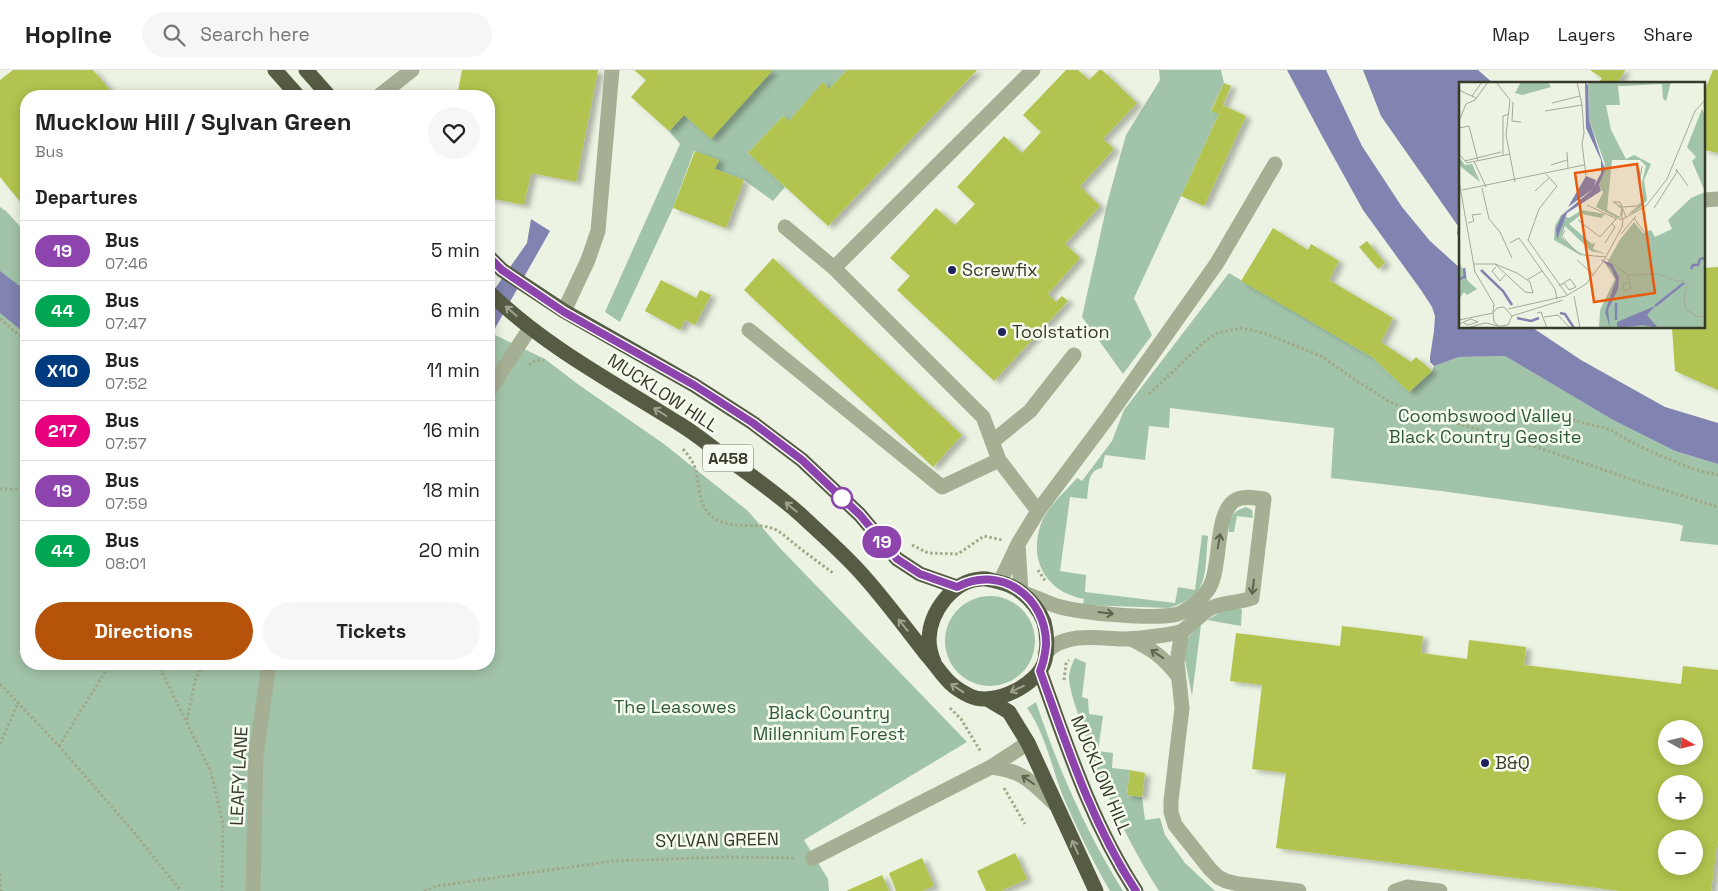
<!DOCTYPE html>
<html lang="en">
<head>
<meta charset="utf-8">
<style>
	body { margin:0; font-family:"Space Grotesk",sans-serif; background:#f6f6f6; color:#222; height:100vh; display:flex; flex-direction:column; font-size:19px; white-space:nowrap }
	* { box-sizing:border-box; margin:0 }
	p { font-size:16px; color:#767676 }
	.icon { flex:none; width:28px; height:28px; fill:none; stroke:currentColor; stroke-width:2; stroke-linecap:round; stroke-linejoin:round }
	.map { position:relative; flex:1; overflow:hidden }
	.panel { position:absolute; left:20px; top:20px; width:475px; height:580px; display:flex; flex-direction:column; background:#fff; border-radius:20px; box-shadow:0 2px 12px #0003 }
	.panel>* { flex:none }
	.badge { padding:0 10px; border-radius:16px; font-size:18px; line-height:32px }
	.needle { width:32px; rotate:98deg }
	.fabs { position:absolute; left:1658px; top:650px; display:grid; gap:10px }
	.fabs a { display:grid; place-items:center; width:45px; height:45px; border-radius:50%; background:#fff; box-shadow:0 2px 12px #0003; font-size:25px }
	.map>.badge { position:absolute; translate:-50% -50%; box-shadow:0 0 0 2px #fff }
	h2 { padding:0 15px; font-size:19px; line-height:45px }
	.round { display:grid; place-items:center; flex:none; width:52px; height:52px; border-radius:26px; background:#f6f6f6 }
	.head { display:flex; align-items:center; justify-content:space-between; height:85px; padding:0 15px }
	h1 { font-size:24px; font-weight:700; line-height:38px }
	.button { display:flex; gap:10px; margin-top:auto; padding:10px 15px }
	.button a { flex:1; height:58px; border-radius:30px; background:#b45309; color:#fff; font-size:20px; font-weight:700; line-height:58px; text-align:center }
	.button a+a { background:#f6f6f6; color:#222 }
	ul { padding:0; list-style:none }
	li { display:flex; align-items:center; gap:15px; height:60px; padding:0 15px; border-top:1px solid #e0e0e0 }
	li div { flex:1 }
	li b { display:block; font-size:19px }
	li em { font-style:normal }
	li .badge { min-width:55px; font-weight:700; text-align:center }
	header { display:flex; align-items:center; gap:30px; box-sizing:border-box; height:70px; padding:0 25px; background:#fff; border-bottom:1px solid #e0e0e0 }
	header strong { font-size:24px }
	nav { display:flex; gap:28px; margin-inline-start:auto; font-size:18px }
	.search { width:350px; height:45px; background:#f6f6f6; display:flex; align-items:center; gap:12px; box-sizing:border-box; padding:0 18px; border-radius:28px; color:#767676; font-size:19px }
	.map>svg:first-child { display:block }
</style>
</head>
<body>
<header>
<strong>Hopline</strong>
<div class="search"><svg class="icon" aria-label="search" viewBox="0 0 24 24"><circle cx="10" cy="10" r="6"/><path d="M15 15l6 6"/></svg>Search here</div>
<nav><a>Map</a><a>Layers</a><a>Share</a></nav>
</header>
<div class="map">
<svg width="1718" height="821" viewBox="0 0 1718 821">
	<defs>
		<filter id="shadow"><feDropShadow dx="5.5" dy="3" stdDeviation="2.5" flood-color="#0004"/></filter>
	</defs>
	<rect width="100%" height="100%" fill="#ecf3e2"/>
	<path fill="#a1c3a9" d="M773 0H847L829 19 823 13 789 51 783 46 748 83 785 117 773 131 744 110 715 99 718 90 694 81 673 138 620 252 605 242 680 74 669 61 684 45Z
		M1159 0H1221L1224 13 1211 40 1219 44 1134 228 1152 265 1123 304 1082 247 1108 130 1126 65 1160 10Z
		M0 137 6 141 26 163V594H489V262L545 289 579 315 664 374 748 441 779 477 967 672 804 770 828 809 829 821H0Z
		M1229 203 1372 287 1409 322 1432 301 1434 296 1459 287 1505 286 1613 350 1675 381 1718 394V475L1680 471 1683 456 1678 454 1441 421 1331 408 1334 358 1170 338 1169 358 1149 356 1145 390 1105 385 1102 398C1087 400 1089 417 1087 429L1070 427 1060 501 1086 505 1085 522 1175 533 1178 517 1195 520 1202 465 1208 466C1204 503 1211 525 1169 538L1083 535 1084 529C1046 522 1028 490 1041 454 1046 438 1066 421 1077 408L1082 411 1112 371 1124 340Z
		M1246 437 1252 440 1253 448 1237 446 1234 462H1229C1229 448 1232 441 1246 437Z
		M945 571a45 45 0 1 1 90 0a45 45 0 1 1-90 0Z
		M1233 538 1242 539 1241 556 1207 550 1226 539Z
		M1201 555 1192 626 1184 585 1186 574 1190 565Z
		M1075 588 1086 593 1082 627 1088 629 1089 644 1103 646 1098 681 1113 683 1112 698 1130 700 1127 725 1142 727 1145 750 1160 748 1165 765 1185 793 1215 821H1159C1125 768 1099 711 1080 650 1076 637 1069 620 1069 606 1070 599 1072 593 1075 588Z
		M1036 632C1058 698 1086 762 1123 821H1110C1092 790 1076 757 1062 724 1051 695 1045 663 1027 638Z"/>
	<path fill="#8183b0" d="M1287 0H1326L1362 76 1402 137 1430 171 1460 198V258H1533L1581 290 1665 337 1718 353V394L1675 381 1613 350 1505 286 1459 287 1434 296 1430 292V287L1434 261 1435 246 1432 237 1421 220 1363 140 1321 64Z
		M1363 0H1478L1494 14H1460V169L1457 164 1458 156 1381 46Z
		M531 149 550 161 489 269V227L527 173Z
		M0 201 26 221V264L0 243Z"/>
	<path fill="#b2c44f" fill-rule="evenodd" filter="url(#shadow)" d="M13 0H93L115 26H26V139L0 107V10Z
		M462 0H598L576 112 531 103 524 135 489 128V26H457Z
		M634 0H773L711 69 684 45 669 61 631 27 646 10Z
		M847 0H977L828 156 748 83 783 46 789 51 823 12 829 19Z
		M1066 0H1078L1089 10 1099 0H1102L1137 33 1103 69 1114 79 1080 116 1100 136 1065 174 1080 188 1048 224 1056 232 1062 226 1068 231 994 311 897 220 910 206 890 188 936 138 955 155 975 134 957 117 1004 66 1022 83 1041 62 1023 45Z
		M1590 0H1624L1625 1 1619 10 1624 14H1598L1602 8Z
		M1713 0H1718V83L1704 80V22Z
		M1224 13 1231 16 1223 35 1246 46 1204 136 1181 126 1219 44 1211 41Z
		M695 81 719 90 715 99 744 110 726 158 673 138Z
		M1273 158 1308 180 1311 174 1339 191 1329 210 1393 248 1381 272 1411 292 1416 287 1432 301 1409 322 1372 287 1241 211Z
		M1367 171 1385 193 1378 199 1359 177Z
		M773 188 962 365 933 397 744 220Z
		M1718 197V320L1675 301 1672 258H1704V198Z
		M661 210 696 228 700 220 711 225 695 255 685 250 680 260 645 241Z
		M1342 556 1423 566 1421 583 1467 589 1469 570 1526 577 1524 595 1681 614 1683 596 1718 600V767L1711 821H1621L1276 778 1286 703 1252 699 1262 615 1230 611 1236 563 1340 576ZM1666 659H1694V686H1666ZM1666 714H1694V741H1666ZM1666 769H1694V796H1666Z
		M1130 700 1145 703 1142 727 1127 725Z
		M1015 783 1027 809 1001 821H986L977 801Z
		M922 788 934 816 922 821H896L889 803Z
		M882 805 889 821H846Z"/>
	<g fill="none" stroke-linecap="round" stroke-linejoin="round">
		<path stroke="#9fa98a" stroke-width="3" stroke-dasharray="2.5 2.5" stroke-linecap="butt" d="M0 249 26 271
			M529 295 536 290 544 291
			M1149 324 1204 272 1217 263 1242 258 1264 263 1321 286 1354 309 1390 332 1415 343 1449 346 1497 342H1543L1611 360 1635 374 1661 386 1693 399 1718 405
			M1428 346 1507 367 1645 414 1718 437
			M683 379C688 385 693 391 695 398 701 415 696 435 714 448 734 461 755 451 774 459 782 462 789 470 796 475 808 485 821 494 833 503
			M0 419H26
			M912 475 928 483 958 484 984 466 1002 470
			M1038 500 1046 512
			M158 594 211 702 223 754 222 821
			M1064 610 1066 594 1069 590
			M0 614 59 676 132 760 181 821
			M950 638 961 649 981 682
			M187 650 195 611 203 594
			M0 674 18 633
			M59 676 110 594
			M1004 718 1025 754
			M0 804 1 821
			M424 821 437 816 613 791 728 787 795 788"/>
		<path stroke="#a5af93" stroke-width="15" d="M1033 0 834 198 983 347 999 390 1038 441
			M379 26 412 0
			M1704 130 1718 129
			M785 157 834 198
			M564 241 588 190 598 161 612 0
			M749 260 942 417 999 390
			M489 321 530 258
			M992 372 1030 341 1074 285
			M1018 474 1021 522C1033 526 1045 532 1057 536 1080 543 1155 550 1178 544 1184 542 1192 536 1197 532 1203 526 1208 522 1211 514 1221 494 1215 445 1234 431 1242 425 1255 428 1264 429L1252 528C1238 533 1224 532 1211 538 1200 544 1189 558 1180 562 1173 564 1164 565 1157 566 1145 568 1131 569 1119 569 1094 567 1064 563 1045 583
			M1000 512 1018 474 1038 441 1106 350 1217 193 1275 94
			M1182 561 1177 592 1182 638 1171 731V742L1175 755 1210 799 1218 807 1226 811 1238 814 1299 821
			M1131 569C1152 579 1163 587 1178 606
			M991 697C1025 701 1032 713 1056 735
			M813 788 991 697 1028 673
			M253 821 256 685 269 594
			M1395 821 1407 817 1440 821"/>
		<path stroke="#565b43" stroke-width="15" d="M275 0 298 26
			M306 0 329 26
			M489 187 502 200 564 241 694 315 753 353 802 390 860 445 897 489 920 504 957 517
			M489 222C544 276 613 312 678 353 693 362 707 373 721 384 748 403 776 423 801 445 820 463 842 482 860 502 883 527 904 556 926 584 943 603 945 614 970 626 993 637 1039 615 1045 590 1048 579 1047 563 1044 552 1039 539 1031 530 1021 522 1013 516 1005 513 995 511 990 510 985 508 981 509 952 511 930 542 929 569 929 577 931 585 934 592
			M1040 601C1067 676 1092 754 1136 821
			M989 630 1009 642 1028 673 1096 821"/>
	</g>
	<defs><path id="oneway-shaft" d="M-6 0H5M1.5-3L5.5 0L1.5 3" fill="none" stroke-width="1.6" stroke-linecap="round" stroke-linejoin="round" transform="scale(1.25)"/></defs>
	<g stroke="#9ea390">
		<use href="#oneway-shaft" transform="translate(511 241) rotate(-139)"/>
		<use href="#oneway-shaft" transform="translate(660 342) rotate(-148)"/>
		<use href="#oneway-shaft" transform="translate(791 437) rotate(-140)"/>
		<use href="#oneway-shaft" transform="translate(903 555) rotate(-129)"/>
		<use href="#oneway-shaft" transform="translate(957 618) rotate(-147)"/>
		<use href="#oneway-shaft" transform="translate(1017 619) rotate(155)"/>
		<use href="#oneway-shaft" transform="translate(1075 777) rotate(-114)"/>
	</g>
	<g stroke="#5e634f">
		<use href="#oneway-shaft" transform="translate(1219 471) rotate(-80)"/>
		<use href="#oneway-shaft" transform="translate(1253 517) rotate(97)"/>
		<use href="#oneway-shaft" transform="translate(1106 543) rotate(7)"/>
		<use href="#oneway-shaft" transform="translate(1157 584) rotate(-146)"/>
		<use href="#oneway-shaft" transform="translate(1028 710) rotate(-145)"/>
	</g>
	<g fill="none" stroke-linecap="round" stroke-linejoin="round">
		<g stroke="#fff" stroke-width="11">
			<path id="line" d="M489 187 502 200 564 242 694 315 753 353 802 390 860 445 897 489 920 504 957 517C1000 494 1047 527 1046 575 1045 585 1044 592 1040 601 1067 676 1092 754 1136 821"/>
		</g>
		<use href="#line" stroke="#8e44ad" stroke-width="8"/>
	</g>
	<g fill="#21235c" stroke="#f5fbee" stroke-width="2">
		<circle cx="952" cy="200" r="5"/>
		<circle cx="1002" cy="262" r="5"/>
		<circle cx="1485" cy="693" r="5"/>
	</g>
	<circle fill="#fff" stroke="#8e44ad" stroke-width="2.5" cx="842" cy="428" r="10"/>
	<g text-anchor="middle" stroke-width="5" stroke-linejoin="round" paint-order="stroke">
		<rect fill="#f5fbee" stroke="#707466" stroke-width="1" x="703" y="374.5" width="50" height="27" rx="4"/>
		<g font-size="16" font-weight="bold" fill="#373a2b">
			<text x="728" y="394">A458</text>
		</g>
		<g font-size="18" fill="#373a2b" stroke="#f5fbee" text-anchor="start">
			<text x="962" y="206">Screwfix</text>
			<text x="1012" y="268">Toolstation</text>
			<text x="1495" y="699">B&amp;Q</text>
		</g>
		<g font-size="18" fill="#373a2b" stroke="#f5fbee">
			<text transform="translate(663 323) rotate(33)" y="6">MUCKLOW HILL</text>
			<text transform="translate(1101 705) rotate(67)" y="6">MUCKLOW HILL</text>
			<text transform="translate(239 706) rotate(-87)" y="6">LEAFY LANE</text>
			<text transform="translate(717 770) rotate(-1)" y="6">SYLVAN GREEN</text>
		</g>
		<g font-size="18" fill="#2f583b" stroke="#f5fbee">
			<text x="1485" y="352">Coombswood Valley<tspan x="1485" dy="21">Black Country Geosite</tspan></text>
			<text x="675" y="643">The Leasowes</text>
			<text x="829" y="649">Black Country<tspan x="829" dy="21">Millennium Forest</tspan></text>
		</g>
	</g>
	<g transform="translate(1459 12)">
		<rect width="246" height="246" fill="#ecf3e2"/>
		<path d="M62 0H89L92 5 63 13 56 11ZM129 0H212L207 19 204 17 203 2 164 4H159L161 23H147L152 48 167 77 175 73 192 82 185 98 188 118 182 125 175 130 168 133 184 120 183 100 187 84 181 78H153L148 128 161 135 162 126 157 124H161L163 126V133L160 137 137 125 144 110 140 104 146 82 130 38ZM243 27 247 35 246 246H140L141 228 156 197 147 183 160 159 175 140 184 151 192 148 196 155 213 147 209 138 212 135 232 116 246 110 233 79 237 75 228 65ZM0 75 6 83 13 82 21 100 1 84ZM123 128 146 132 142 136 123 132 110 142 133 162 136 160 134 167 147 172 132 169 106 144 102 155 125 175 95 158 96 144 102 133 110 136ZM0 179 9 199 18 207 8 213 5 210 0 217Z" fill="#a1c3a9"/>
		<path d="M126 0 129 3 130 38 146 88 140 103 142 109 108 131 98 157 97 147 103 133 134 107 109 125 127 94 137 98 135 104 142 91V78L127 46ZM141 177 153 182 160 195 159 207 149 228 151 246 146 230 157 198 152 186ZM196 224 188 233 199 246 184 243 158 246V240Z" fill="#8183b0"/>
		<path fill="none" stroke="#8183b0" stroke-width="2.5" d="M232 187 234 183H239L241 177 247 176M22 188 44 209 53 223M0 197 6 195 5 186M196 224 225 201M101 231 106 232 115 246M58 236 72 239 80 236M157 238V221"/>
		<path fill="none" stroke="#a4a999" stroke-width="1" d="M37 0 51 18 47 53 56 100M118 0 123 23 125 51 123 62 127 93M0 8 17 16M13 14 23 0M54 20 53 39 62 40M93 21 121 14M86 29 123 23M0 39 7 22 16 18 29 0M0 46 10 44 19 79M108 70 109 86M0 72 8 81 51 72M44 74V34L50 32M6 79 42 70M15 79 27 105M92 83 108 78M180 87 181 97 183 84M217 87 229 104M87 92 98 104 80 127 69 158 108 213M0 99 16 190 35 222 34 230M23 106 30 137 41 150 53 176M3 108 125 83M76 109 90 96M128 123 158 137M164 125 178 124 183 120 181 97M195 126 218 90 217 87M175 136 185 150M119 138 141 155 157 137M160 138 163 137V125L154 120H161L167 135M9 141 15 139 13 133 22 132M106 148 103 154 116 169 125 173 147 175M162 152 177 134M51 161 60 156 96 207 98 217M146 161 156 145 153 141M148 177 169 193 200 192 217 199H225L228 202 225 216 227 227 237 234 247 235M118 178 135 193M15 182H36L58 191 71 200 74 211 66 210 36 182M37 185 33 189 41 199 46 193M169 193 172 207 165 209 164 201H169M68 198 83 189M100 204 111 197 117 205 110 208 105 201M115 214 121 246M49 227 107 214 127 202 144 180 163 145 164 137 187 124 208 97 236 29 247 17M78 231 82 230 88 246M53 234 104 218M85 235 99 233 111 246M0 238 34 231M0 242 12 237 19 240 9 243 5 241M8 246 26 241H27L40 244H42L49 243 53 234 45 225 38 226 34 231 35 240 40 244"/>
		<path fill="#e8590c" fill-opacity="0.15" stroke="#e8590c" stroke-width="2.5" d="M178 82 196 211 135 220 116 91Z"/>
		<rect width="246" height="246" fill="none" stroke="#373a2b" stroke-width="2.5"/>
	</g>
</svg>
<div class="fabs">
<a><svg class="needle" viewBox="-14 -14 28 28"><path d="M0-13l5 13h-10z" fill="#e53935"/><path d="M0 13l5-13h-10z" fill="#767676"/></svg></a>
<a>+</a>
<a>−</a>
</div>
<b class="badge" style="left:882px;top:472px;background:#8e44ad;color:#fff">19</b>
<section class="panel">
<div class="head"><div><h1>Mucklow Hill / Sylvan Green</h1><p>Bus</p></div><a class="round"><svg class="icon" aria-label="heart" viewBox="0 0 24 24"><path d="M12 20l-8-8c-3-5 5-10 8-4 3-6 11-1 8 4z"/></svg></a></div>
<h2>Departures</h2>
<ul>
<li><span class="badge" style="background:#8e44ad;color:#fff">19</span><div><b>Bus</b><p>07:46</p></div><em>5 min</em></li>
<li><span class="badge" style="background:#00a651;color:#fff">44</span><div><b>Bus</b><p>07:47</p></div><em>6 min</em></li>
<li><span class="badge" style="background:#003b80;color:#fff">X10</span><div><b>Bus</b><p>07:52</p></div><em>11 min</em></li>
<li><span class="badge" style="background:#e6007e;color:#fff">217</span><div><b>Bus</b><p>07:57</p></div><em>16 min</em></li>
<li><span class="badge" style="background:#8e44ad;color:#fff">19</span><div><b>Bus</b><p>07:59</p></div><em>18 min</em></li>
<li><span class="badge" style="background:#00a651;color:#fff">44</span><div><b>Bus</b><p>08:01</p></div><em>20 min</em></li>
</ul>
<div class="button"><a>Directions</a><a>Tickets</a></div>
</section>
</div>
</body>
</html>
